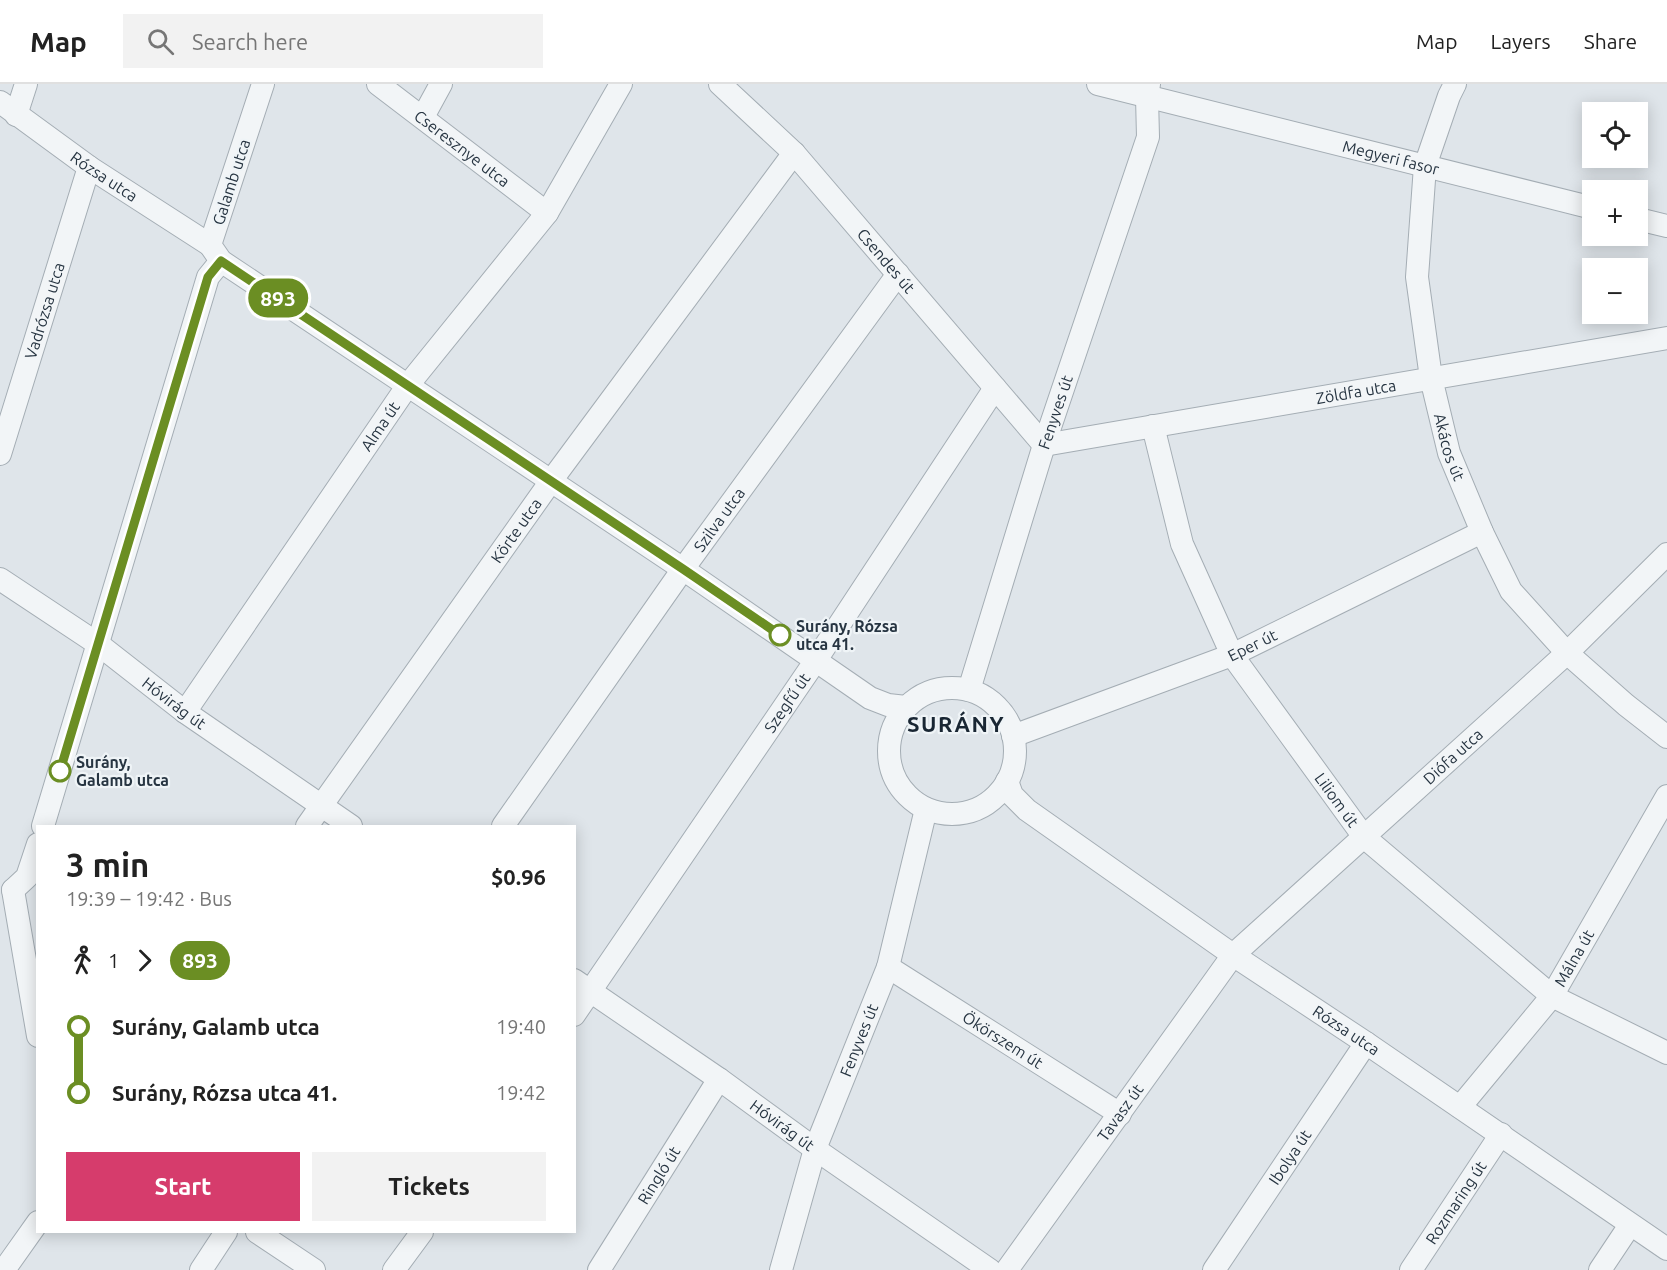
<!DOCTYPE html>
<html lang="en">
<head>
<meta charset="utf-8">
<style>
	body { margin:0; font-family:Ubuntu,sans-serif; background:#f2f2f2; color:#222; height:100vh; display:flex; flex-direction:column; font-size:22px; white-space:nowrap }
	* { box-sizing:border-box; margin:0 }
	p { font-size:20px; color:#767676 }
	.icon { flex:none; width:33px; height:33px; fill:none; stroke:currentColor; stroke-width:2; stroke-linecap:round; stroke-linejoin:round }
	.map { position:relative; flex:1; overflow:hidden }
	.panel { position:absolute; left:36px; top:741px; width:540px; height:408px; display:flex; flex-direction:column; background:#fff; border-radius:0px; box-shadow:0 3px 15px #0003 }
	.panel>* { flex:none }
	.badge { padding:0 12px; border-radius:20px; font-size:21px; line-height:39px }
	.tools { position:absolute; left:1582px; top:18px; display:grid; gap:12px }
	.tools a { display:grid; place-items:center; width:66px; height:66px; border-radius:0px; background:#fff; box-shadow:0 3px 15px #0003; font-size:30px }
	.map>.badge { position:absolute; translate:-50% -50%; box-shadow:0 0 0 3px #fff }
	.legs { display:flex; align-items:center; gap:9px; height:66px; padding:0 30px; font-size:20px }
	.legs p { margin-inline-start:auto }
	.summary { display:flex; align-items:center; justify-content:space-between; height:102px; padding:0 30px }
	h1 { font-size:33px; font-weight:700; line-height:45px }
	.button { display:flex; gap:12px; margin-top:auto; padding:12px 30px }
	.button a { flex:1; height:69px; border-radius:0px; background:#d63c6c; color:#fff; font-size:24px; font-weight:700; line-height:69px; text-align:center }
	.button a+a { background:#f2f2f2; color:#222 }
	ul { padding:0 30px; list-style:none }
	li { display:flex; align-items:center; gap:21px; height:66px; font-size:22px }
	li i { display:grid; place-items:center; width:9px; height:100%; margin:0 8px; background:currentColor }
	li i::after { content:''; width:15px; height:15px; margin:-8px; border:4px solid; border-radius:50%; background:#fff }
	li p { margin-inline-start:auto }
	li:first-child i { background:linear-gradient(#0000 50%,currentColor 0) }
	li:last-child i { background:linear-gradient(currentColor 50%,#0000 0) }
	header { display:flex; align-items:center; gap:36px; box-sizing:border-box; height:84px; padding:0 30px; background:#fff; border-bottom:2px solid #e0e0e0 }
	header strong { font-size:28px }
	nav { display:flex; gap:33px; margin-inline-start:auto; font-size:21px }
	.search { width:420px; height:54px; background:#f2f2f2; display:flex; align-items:center; gap:15px; box-sizing:border-box; padding:0 21px; border-radius:0px; color:#767676; font-size:22px }
	.map>svg:first-child { display:block }
</style>
</head>
<body>
<header>
<strong>Map</strong>
<div class="search"><svg class="icon" aria-label="search" viewBox="0 0 24 24"><circle cx="10" cy="10" r="6"/><path d="M15 15l6 6"/></svg>Search here</div>
<nav><a>Map</a><a>Layers</a><a>Share</a></nav>
</header>
<div class="map">
<svg width="1667" height="1186" viewBox="0 0 1667 1186">
	<rect width="100%" height="100%" fill="#dfe5ea"/>
	<g fill="none" stroke-linecap="round" stroke-linejoin="round">
		<g stroke="#a4adb4" stroke-width="24">
			<g id="minor">
				<path d="M263 0 210 161 221 177 683 485 870 614 888 621 906 623"/>
				<path id="s1" d="M378 0 547 129"/>
				<path id="s2" d="M720 0 794 69 1044 361 1667 254"/>
				<path id="s3" d="M1098 0 1593 124"/>
				<path id="s4" d="M1455 0 1449 12 1425 82 1417 193 1431 294 1449 369 1482 448 1511 507 1567 569 1626 621 1667 653"/>
				<path id="s5" d="M0 18 89 83 210 161"/>
				<path d="M16 31 26 0"/>
				<path d="M423 33 441 0"/>
				<path d="M1638 135 1667 142"/>
				<path id="s6" d="M1153 342 1182 460 1232 571 1364 753 1552 912 1667 969"/>
				<path id="s7" d="M0 370 89 83"/>
				<path id="s8" d="M0 495 98 560 185 628 351 742"/>
				<circle cx="952" cy="667" r="63"/>
				<path id="s9" d="M969 606 1044 361 1148 53 1147 13 1149 0"/>
				<path id="s10" d="M185 628 408 301 547 129 621 0"/>
				<path id="s11" d="M1013 652 1232 571 1482 448"/>
				<path id="s12" d="M1007 697 1012 711 1027 726 1233 871 1366 959 1667 1165"/>
				<path d="M43 742 208 193 221 177"/>
				<path id="s13" d="M307 742 551 397 794 69"/>
				<path id="s14" d="M503 742 683 485 898 190"/>
				<path d="M13 806 38 952"/>
				<path d="M13 806 27 793 38 760"/>
				<path id="s15" d="M888 883 1120 1030"/>
				<path id="s16" d="M574 896 719 995 815 1065 990 1186"/>
				<path id="s17" d="M574 931 816 576 995 304"/>
				<path id="s18" d="M1460 1023 1552 912 1667 712"/>
				<path d="M257 1148 314 1186"/>
				<path d="M4 1186 38 1138"/>
				<path d="M201 1186 226 1148"/>
				<path d="M394 1186 422 1148"/>
				<path id="s19" d="M599 1186 719 995"/>
				<path id="s20" d="M781 1186 815 1065 888 883 926 725"/>
				<path id="s21" d="M1007 1186 1233 871 1567 569 1667 470"/>
				<path id="s22" d="M1214 1186 1366 959"/>
				<path id="s23" d="M1411 1186 1501 1050"/>
				<path d="M1600 1186 1630 1141"/>
			</g>
		</g>
		<use href="#minor" stroke="#f2f5f7" stroke-width="22"/>
	</g>
	<g fill="none" stroke-linecap="round" stroke-linejoin="round">
		<g stroke="#fff" stroke-width="14">
			<path id="line-1" d="M60 687 208 193 221 177 683 485 780 551"/>
		</g>
		<use href="#line-1" stroke="#6b8e23" stroke-width="9"/>
	</g>
	<g fill="#fff" stroke="#6b8e23" stroke-width="3">
		<circle cx="780" cy="551" r="10"/>
		<circle cx="60" cy="687" r="10"/>
	</g>
	<g text-anchor="middle" stroke-width="4.5" stroke-linejoin="round" paint-order="stroke">
		<g font-size="16" fill="#273542" stroke="#eff4f7">
			<text dy="6" stroke="none"><textPath href="#s1" startOffset="106">Cseresznye utca</textPath></text>
			<text dy="6" stroke="none"><textPath href="#s3" startOffset="302">Megyeri fasor</textPath></text>
			<text dy="6" stroke="none"><textPath href="#s5" startOffset="128">Rózsa utca</textPath></text>
			<text transform="translate(231 98) rotate(-72)" y="6">Galamb utca</text>
			<text dy="6" stroke="none"><textPath href="#s2" startOffset="243">Csendes út</textPath></text>
			<text dy="6" stroke="none"><textPath href="#s7" startOffset="150">Vadrózsa utca</textPath></text>
			<text dy="6" stroke="none"><textPath href="#s2" startOffset="802">Zöldfa utca</textPath></text>
			<text dy="6" stroke="none"><textPath href="#s9" startOffset="291">Fenyves út</textPath></text>
			<text dy="6" stroke="none"><textPath href="#s10" startOffset="346">Alma út</textPath></text>
			<text dy="6" stroke="none"><textPath href="#s4" startOffset="372">Akácos út</textPath></text>
			<text dy="6" stroke="none"><textPath href="#s14" startOffset="375">Szilva utca</textPath></text>
			<text dy="6" stroke="none"><textPath href="#s13" startOffset="362">Körte utca</textPath></text>
			<text dy="6" stroke="none"><textPath href="#s11" startOffset="256">Eper út</textPath></text>
			<text dy="6" stroke="none"><textPath href="#s8" startOffset="214">Hóvirág út</textPath></text>
			<text dy="6" stroke="none"><textPath href="#s17" startOffset="378">Szegfű út</textPath></text>
			<text dy="6" stroke="none"><textPath href="#s21" startOffset="684">Diófa utca</textPath></text>
			<text dy="6" stroke="none"><textPath href="#s6" startOffset="422">Liliom út</textPath></text>
			<text dy="6" stroke="none"><textPath href="#s18" startOffset="188">Málna út</textPath></text>
			<text dy="6" stroke="none"><textPath href="#s12" startOffset="424">Rózsa utca</textPath></text>
			<text dy="6" stroke="none"><textPath href="#s15" startOffset="136">Ökörszem út</textPath></text>
			<text dy="6" stroke="none"><textPath href="#s20" startOffset="243">Fenyves út</textPath></text>
			<text dy="6" stroke="none"><textPath href="#s21" startOffset="194">Tavasz út</textPath></text>
			<text dy="6" stroke="none"><textPath href="#s16" startOffset="254">Hóvirág út</textPath></text>
			<text dy="6" stroke="none"><textPath href="#s22" startOffset="136">Ibolya út</textPath></text>
			<text dy="6" stroke="none"><textPath href="#s19" startOffset="112">Ringló út</textPath></text>
			<text dy="6" stroke="none"><textPath href="#s23" startOffset="81">Rozmaring út</textPath></text>
		</g>
		<g font-size="16" font-weight="bold" fill="#273542" stroke="#eff4f7" text-anchor="start">
			<text x="796" y="548">Surány, Rózsa<tspan x="796" dy="18">utca 41.</tspan></text>
			<text x="76" y="684">Surány,<tspan x="76" dy="18">Galamb utca</tspan></text>
		</g>
		<g font-size="22" font-weight="bold" letter-spacing="1.5" fill="#192633" stroke="#eff4f7">
			<text x="956" y="648">SURÁNY</text>
		</g>
	</g>
</svg>
<div class="tools">
<a><svg class="icon" aria-label="locate" viewBox="0 0 24 24"><circle cx="12" cy="12" r="6"/><path d="M12 2v4M12 18v4M2 12h4M18 12h4"/></svg></a>
<a>+</a>
<a>−</a>
</div>
<b class="badge" style="left:278px;top:214px;background:#6b8e23;color:#fff">893</b>
<section class="panel">
<div class="summary"><div><h1>3 min</h1><p>19:39 – 19:42 · Bus</p></div><b>$0.96</b></div>
<div class="legs"><svg class="icon" aria-label="walk" viewBox="0 0 24 24"><circle cx="13" cy="4" r="2"/><path d="M13 8l-2 6 4 7M11 14l-3 7M7 12l3-4h3l4 4"/></svg>1<svg class="icon" aria-label="forward" viewBox="0 0 24 24"><path d="M9 5l7 7-7 7"/></svg><b class="badge" style="background:#6b8e23;color:#fff">893</b></div>
<ul>
<li><i style="color:#6b8e23"></i><b>Surány, Galamb utca</b><p>19:40</p></li>
<li><i style="color:#6b8e23"></i><b>Surány, Rózsa utca 41.</b><p>19:42</p></li>
</ul>
<div class="button"><a>Start</a><a>Tickets</a></div>
</section>
</div>
</body>
</html>
